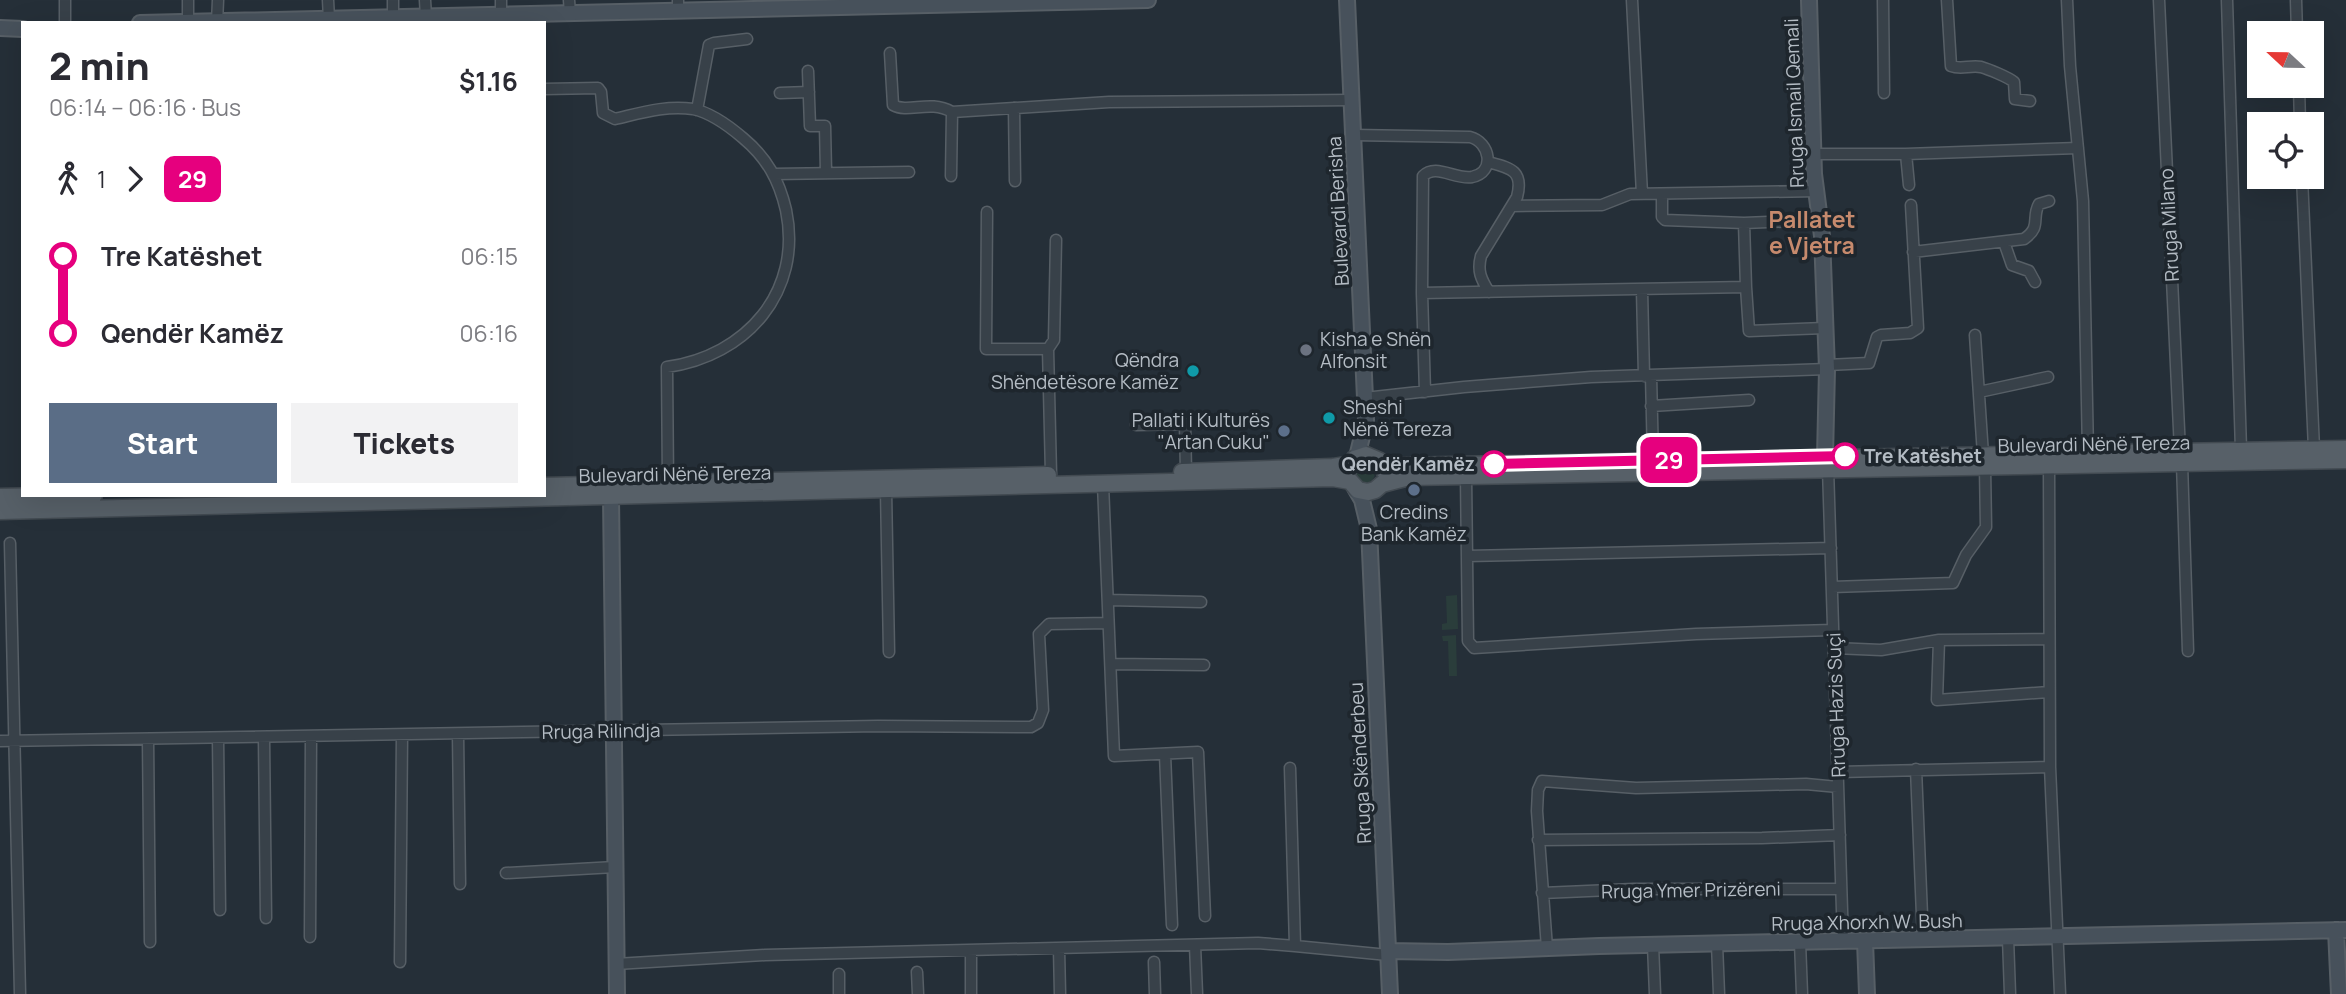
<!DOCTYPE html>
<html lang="en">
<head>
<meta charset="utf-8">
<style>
	body { margin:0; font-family:Manrope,sans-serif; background:#f2f2f3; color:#2b2b33; height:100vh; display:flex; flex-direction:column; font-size:26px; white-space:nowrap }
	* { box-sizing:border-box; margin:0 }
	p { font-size:23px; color:#7c7c81 }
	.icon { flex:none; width:38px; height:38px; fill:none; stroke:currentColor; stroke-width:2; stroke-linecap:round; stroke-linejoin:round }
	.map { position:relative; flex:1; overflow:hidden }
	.details { position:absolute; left:21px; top:21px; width:525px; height:476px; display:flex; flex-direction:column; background:#fff; border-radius:0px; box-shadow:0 7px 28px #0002 }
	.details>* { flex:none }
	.badge { padding:0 14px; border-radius:10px; font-size:24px; line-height:46px }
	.needle { width:46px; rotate:292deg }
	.buttons { position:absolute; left:2247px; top:21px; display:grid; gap:14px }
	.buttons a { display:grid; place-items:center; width:77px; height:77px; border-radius:0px; background:#fff; box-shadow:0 7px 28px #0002; font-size:35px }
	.map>.badge { position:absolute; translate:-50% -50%; box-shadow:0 0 0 4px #fff }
	.legs { display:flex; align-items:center; gap:10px; height:77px; padding:0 28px; font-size:23px }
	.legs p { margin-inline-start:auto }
	.summary { display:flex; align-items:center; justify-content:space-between; height:119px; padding:0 28px }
	h1 { font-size:38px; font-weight:800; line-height:52px }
	.button { display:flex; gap:14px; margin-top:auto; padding:14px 28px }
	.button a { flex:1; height:80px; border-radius:0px; background:#5a6d86; color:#fff; font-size:28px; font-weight:800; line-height:80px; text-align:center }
	.button a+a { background:#f2f2f3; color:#2b2b33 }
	ul { padding:0 28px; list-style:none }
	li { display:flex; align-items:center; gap:24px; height:77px; font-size:26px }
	li i { display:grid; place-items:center; width:10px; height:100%; margin:0 9px; background:currentColor }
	li i::after { content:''; width:18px; height:18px; margin:-9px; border:5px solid; border-radius:50%; background:#fff }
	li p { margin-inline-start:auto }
	li:first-child i { background:linear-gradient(#0000 50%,currentColor 0) }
	li:last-child i { background:linear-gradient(currentColor 50%,#0000 0) }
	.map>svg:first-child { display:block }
</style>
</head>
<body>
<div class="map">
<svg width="2346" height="994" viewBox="0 0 2346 994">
	<rect width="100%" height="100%" fill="#252f38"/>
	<path fill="#2a3d3b" d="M1355 473a10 10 0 1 1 20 0a10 10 0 1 1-20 0Z
		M1457 595 1458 629 1442 630V624L1447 623 1446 596Z
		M1456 635 1457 676H1449L1448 641H1443L1442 636Z"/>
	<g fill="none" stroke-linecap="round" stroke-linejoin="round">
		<g stroke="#575f66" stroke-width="13">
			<path id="street" d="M65 0V23
				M188 0V21
				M328 0 329 19
				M393 0V18
				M425 0 426 17
				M501 0V16
				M569 0 570 14
				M678 0V11
				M1632 0 1642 194
				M1883 0 1884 93
				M1947 0 1951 66C1961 70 1970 65 1981 67 1988 69 2008 77 2014 82L2015 99 2030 101
				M2067 0 2070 66 2083 201 2088 453
				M2159 0 2180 451
				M2227 0 2241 450
				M2296 0 2297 33
				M217 23 218 0
				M890 53 893 105C909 114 929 99 952 112L951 176
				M808 71 810 126H825L826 172
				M2299 86 2300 124
				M544 89 598 88 601 92 603 113 615 119C641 113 666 105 693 109 712 113 729 126 743 138 767 158 779 180 786 210 803 292 746 356 667 367L668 483
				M780 93 809 92
				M1014 108 1015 181
				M697 110 709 45 714 43 747 39
				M952 112 1109 102 1352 100
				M1353 135 1470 137C1490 142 1496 172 1472 177 1455 180 1436 163 1423 176L1422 293 1746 287 1749 331 1825 328
				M1814 154H1906L2078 148
				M1906 154 1909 185
				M1488 162C1510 168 1524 170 1517 197L1481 256C1477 271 1481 279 1489 292
				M774 174 909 172
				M2302 177 2314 449
				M1662 194V217L1665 220 1744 223 1821 220
				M1512 206 1602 205 1630 194 1817 191
				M987 212 986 349H1048
				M1744 223 1746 287
				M2004 242 2012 265 2029 271 2035 282
				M1913 252 2024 239C2042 227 2031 218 2039 204L2049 201
				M1642 290 1644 376
				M1422 293 1425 392
				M1975 335 1983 455
				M1827 365 1869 363 1877 337 1881 335 1910 333 1918 328 1911 205
				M1651 375 1653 460
				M1979 392 2048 377
				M1365 398 1464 387 1591 377 1827 369
				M1651 406 1749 400
				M1136 425 1185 424 1186 472
				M2182 463 2188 651
				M2049 465 2050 767 2060 994
				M1828 468 1843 942
				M1051 474 1048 349 1054 340 1056 240
				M1466 476 1468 641 1474 648 1696 634 1833 630
				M1103 484 1114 756 1198 752 1205 916
				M886 490 889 652
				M10 543 20 994
				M1467 556 1831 548
				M1832 587 1953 583 1966 555 1986 527 1985 467
				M1108 600 1201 602
				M1939 640 1937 700 2049 692
				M1834 648 1881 650 1939 640 2048 639
				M1111 664 1204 665
				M458 734 460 884
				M218 738 220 910
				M264 738 266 918
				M148 739 150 942
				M0 741 878 726 1031 727 1038 723 1043 710 1039 634 1049 624 1108 623
				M1165 754 1172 925
				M1290 768 1295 946 1388 955
				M1916 769 1923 940
				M1838 772 2050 767
				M1538 840 1762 838 1840 835
				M506 873 615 867
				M1542 893 1634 889H1841
				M310 937 311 736
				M2008 938 2010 994
				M1800 942 1802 994
				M1717 944 1719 994
				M1195 945 1197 994
				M1653 945 1655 994
				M1059 948 1060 994
				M1547 948 1537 811 1538 790 1542 781 1636 788 1806 784 1838 787
				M971 951V994
				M400 962 402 735
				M1154 962 1155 994
				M616 964 765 955 1258 943 1295 946
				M917 972 918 994
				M839 974V994"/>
		</g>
		<g stroke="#575f66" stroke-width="18">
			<path id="secondary" d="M1347 0 1366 420 1357 457
				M1809 0 1814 174 1822 236 1827 369 1825 457
				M140 23 1148 0
				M0 28 23 29
				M1355 488 1362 500 1369 529 1390 994
				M611 497 617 994
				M2336 930 2339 994
				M1865 941 1867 994
				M1388 951 1448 952 1599 946 2346 930"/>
		</g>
		<g stroke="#424a51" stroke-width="19">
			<path id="primary" d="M1382 463 1396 466 2346 449
				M1348 471 1354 459 1366 455 1380 461 1385 472
				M1182 472 1333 467 1351 464
				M544 486 1048 475
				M0 497 94 495
				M0 511 1333 478 1350 481 1358 490 1368 492 1375 490 1382 484 1409 477 2346 460"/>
		</g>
		<use href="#street" stroke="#384149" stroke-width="10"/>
		<use href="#secondary" stroke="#47515b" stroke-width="14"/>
		<use href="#primary" stroke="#576068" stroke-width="16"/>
	</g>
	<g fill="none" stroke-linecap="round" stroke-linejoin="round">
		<g stroke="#fff" stroke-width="16">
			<path id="line-1" d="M1494 464 1845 456"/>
		</g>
		<use href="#line-1" stroke="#e6007e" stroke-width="10"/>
	</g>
	<circle fill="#6b7280" stroke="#1e262d" stroke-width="2.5" cx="1306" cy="350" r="7"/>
	<g fill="#0f9aa8" stroke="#1e262d" stroke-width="2.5">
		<circle cx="1193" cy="371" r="7"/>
		<circle cx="1329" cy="418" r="7"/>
	</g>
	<g fill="#5c6f8a" stroke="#1e262d" stroke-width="2.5">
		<circle cx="1284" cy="431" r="7"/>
		<circle cx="1414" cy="490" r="7"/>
	</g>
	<g fill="#fff" stroke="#e6007e" stroke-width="3.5">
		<circle cx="1845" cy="456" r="12"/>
		<circle cx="1494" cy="464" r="12"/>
	</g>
	<g text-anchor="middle" stroke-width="7" stroke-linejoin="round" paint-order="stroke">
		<g font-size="19" fill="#b4bcc4" stroke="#1e262d">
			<text transform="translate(1794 103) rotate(-92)" y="7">Rruga Ismail Qemali</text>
			<text transform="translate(1338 211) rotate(-93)" y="7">Bulevardi Berisha</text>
			<text transform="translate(2169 225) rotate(-93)" y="7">Rruga Milano</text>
			<text transform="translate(2094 444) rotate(-1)" y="7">Bulevardi Nënë Tereza</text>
			<text transform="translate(675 474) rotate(-1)" y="7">Bulevardi Nënë Tereza</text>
			<text transform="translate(1836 705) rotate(-92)" y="7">Rruga Hazis Suçi</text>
			<text transform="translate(601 731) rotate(-1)" y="7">Rruga Rilindja</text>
			<text transform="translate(1360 763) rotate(-93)" y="7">Rruga Skënderbeu</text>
			<text transform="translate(1691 890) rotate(-1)" y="7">Rruga Ymer Prizëreni</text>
			<text transform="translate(1867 922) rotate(-1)" y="7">Rruga Xhorxh W. Bush</text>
		</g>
		<g font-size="19" fill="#b4bcc4" stroke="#1e262d" text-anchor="start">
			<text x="1320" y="346">Kisha e Shën<tspan x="1320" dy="22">Alfonsit</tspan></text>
			<text x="1179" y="367" text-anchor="end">Qëndra<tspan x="1179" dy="22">Shëndetësore Kamëz</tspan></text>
			<text x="1343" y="414">Sheshi<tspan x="1343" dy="22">Nënë Tereza</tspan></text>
			<text x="1270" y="427" text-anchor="end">Pallati i Kulturës<tspan x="1270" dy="22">"Artan Cuku"</tspan></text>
			<text x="1414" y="519" text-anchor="middle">Credins<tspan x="1414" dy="22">Bank Kamëz</tspan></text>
		</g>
		<g font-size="19" font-weight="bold" fill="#b4bcc4" stroke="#1e262d" text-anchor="start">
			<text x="1864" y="463">Tre Katëshet</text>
			<text x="1475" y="471" text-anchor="end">Qendër Kamëz</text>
		</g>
		<g font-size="23" font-weight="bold" fill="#c68a6d" stroke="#1e262d">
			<text x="1812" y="228">Pallatet<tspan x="1812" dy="26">e Vjetra</tspan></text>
		</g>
	</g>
</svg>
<div class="buttons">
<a><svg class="needle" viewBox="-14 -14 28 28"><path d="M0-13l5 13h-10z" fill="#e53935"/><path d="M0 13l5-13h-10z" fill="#7c7c81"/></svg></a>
<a><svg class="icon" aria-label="locate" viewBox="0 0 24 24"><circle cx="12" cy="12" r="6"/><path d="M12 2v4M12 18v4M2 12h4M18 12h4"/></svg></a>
</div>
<b class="badge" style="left:1669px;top:460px;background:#e6007e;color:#fff">29</b>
<section class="details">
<div class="summary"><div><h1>2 min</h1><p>06:14 – 06:16 · Bus</p></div><b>$1.16</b></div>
<div class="legs"><svg class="icon" aria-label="walk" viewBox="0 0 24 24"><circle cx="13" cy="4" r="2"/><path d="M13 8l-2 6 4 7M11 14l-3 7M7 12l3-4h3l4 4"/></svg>1<svg class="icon" aria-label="forward" viewBox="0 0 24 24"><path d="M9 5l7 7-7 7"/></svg><b class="badge" style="background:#e6007e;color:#fff">29</b></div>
<ul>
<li><i style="color:#e6007e"></i><b>Tre Katëshet</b><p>06:15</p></li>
<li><i style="color:#e6007e"></i><b>Qendër Kamëz</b><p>06:16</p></li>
</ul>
<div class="button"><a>Start</a><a>Tickets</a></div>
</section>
</div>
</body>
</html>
